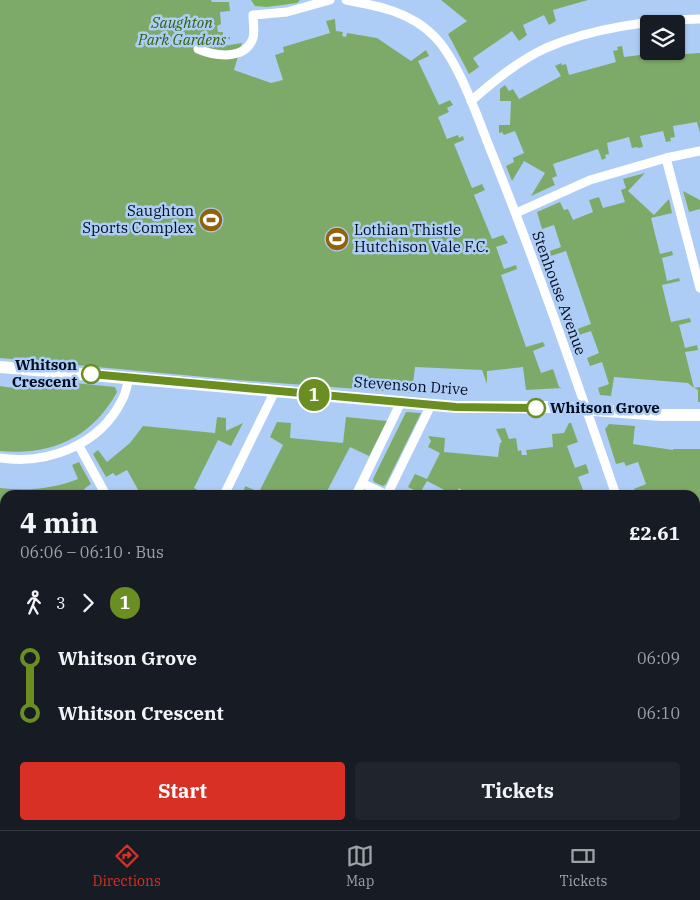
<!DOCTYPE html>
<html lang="en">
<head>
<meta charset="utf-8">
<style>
	body { margin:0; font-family:"IBM Plex Serif",serif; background:#20242c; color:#f1f3f6; height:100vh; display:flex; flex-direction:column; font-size:19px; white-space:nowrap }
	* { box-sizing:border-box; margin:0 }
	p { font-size:16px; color:#9ea1a6 }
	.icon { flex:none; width:28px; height:28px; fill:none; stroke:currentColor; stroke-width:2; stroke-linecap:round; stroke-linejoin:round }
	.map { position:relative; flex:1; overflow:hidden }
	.drawer { position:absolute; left:0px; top:490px; width:700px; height:340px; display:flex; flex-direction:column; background:#171b24; border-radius:15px 15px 0 0; box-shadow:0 1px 4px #0004 }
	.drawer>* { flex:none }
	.badge { padding:0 10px; border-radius:16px; font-size:18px; line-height:32px }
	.tools { position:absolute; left:640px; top:15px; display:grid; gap:10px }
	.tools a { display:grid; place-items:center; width:45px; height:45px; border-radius:5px; background:#171b24; box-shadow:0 1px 4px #0004; font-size:25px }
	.map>.badge { position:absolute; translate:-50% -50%; box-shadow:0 0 0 2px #fff }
	.legs { display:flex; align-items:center; gap:8px; height:55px; padding:0 20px; font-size:16px }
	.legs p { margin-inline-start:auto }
	.summary { display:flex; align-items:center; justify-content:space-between; height:85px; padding:0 20px }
	h1 { font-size:28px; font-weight:700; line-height:38px }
	.action { display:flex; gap:10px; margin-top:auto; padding:10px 20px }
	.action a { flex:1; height:58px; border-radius:5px; background:#d93025; color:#fff; font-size:20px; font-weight:700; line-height:58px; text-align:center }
	.action a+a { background:#20242c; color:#f1f3f6 }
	ul { padding:0 20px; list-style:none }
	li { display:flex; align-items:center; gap:18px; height:55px; font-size:19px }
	li i { display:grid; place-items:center; width:8px; height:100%; margin:0 6px; background:currentColor }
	li i::after { content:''; width:12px; height:12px; margin:-6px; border:4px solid; border-radius:50%; background:#171b24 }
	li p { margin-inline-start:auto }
	li:first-child i { background:linear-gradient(#0000 50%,currentColor 0) }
	li:last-child i { background:linear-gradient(currentColor 50%,#0000 0) }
	.dock { display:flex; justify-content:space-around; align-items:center; height:70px; border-top:1px solid #363941; background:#171b24; font-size:14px; color:#9ea1a6 }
	.dock a { display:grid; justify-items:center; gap:2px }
	.dock .selected { color:#d93025 }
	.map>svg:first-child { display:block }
</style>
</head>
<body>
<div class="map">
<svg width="700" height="830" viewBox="0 0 700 830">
	<rect width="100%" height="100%" fill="#aecdf6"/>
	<path fill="#96c1f9" d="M0 677 5 679V714L0 713Z
		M338 825H436L451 830H353Z"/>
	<path fill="#7eaa69" d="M0 0H211L212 2H229L230 11 220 12 221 24 217 26 218 32H223V37H230V39L222 40 223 46 242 43 234 70 271 83 283 80 275 55 284 52 283 47 330 33 326 21 335 19 336 31 343 32 342 36 346 37 347 33 377 38 411 61 426 50 429 56 418 61 439 105 450 100 453 105 447 108 449 112 438 117 447 139 458 135 459 138 463 136 464 140 454 144 472 188 482 184 485 190 474 195 492 239 503 235 508 243 496 247 504 269 516 265 517 269 501 275 526 347 543 342 545 346 533 351 541 373 553 369 559 387 562 388 526 390 523 367 487 371V384L482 370 415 367 412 393 237 380 0 358Z
		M441 0H588L553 10 556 21 549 25 544 15 523 25 527 35 519 41 512 31 473 58 479 67 469 74 448 34 467 21Z
		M646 42H649V51H656L657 56 700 53V133L697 122 673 126 675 137 670 138 671 141 666 142 663 131 640 136 643 147 638 148 637 147 632 148 629 137 607 143 609 154 605 155 606 158 602 160 598 149 553 164 557 176 552 178 555 185 531 196 545 173 524 161 512 181 506 166 514 162 513 158 524 153 515 131 504 135 502 132 499 133V125H510L511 101H500V89L505 85 509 91 513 89 519 99 561 76 555 66 561 63 562 65 566 64 569 75 616 62 613 51 618 50 617 47 622 46 624 57 648 54Z
		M645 173 628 191 654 215 669 199 672 213 651 218 660 254 672 251 673 255 662 258 667 281 679 278 680 281 662 285 671 322 690 318 691 322 679 325 685 348 697 345 698 350 685 352 694 388 700 387V402H698V390C694 388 691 386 688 383L614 377 611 396 600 395 598 388 609 384 602 362 590 366 587 358 599 353 591 331 579 335 577 329 591 324 566 251 551 256 550 251 561 247 554 225 542 229 537 212 560 202 564 210 568 209 573 220 593 212 589 200 599 197 603 208 625 202 621 190 626 188 623 179Z
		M683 191 700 200V209L689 212Z
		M74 383 115 387 117 392C92 438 50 456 0 451V386C27 391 47 385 74 383Z
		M406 412 421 413 386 484 383 486 374 482 373 479Z
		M217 417 226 418V431L243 423 231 446 218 440 194 488 207 495H141L127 470 116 476 113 473 106 477 93 454 98 450 107 462 130 443 143 426 215 433Z
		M346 417 387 421 369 456 350 447 325 495H243L245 486 259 492 283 445 270 437 277 422 291 423 290 438 343 443Z
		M569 423H571L578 442 567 446 575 468 586 464 589 473 578 477 585 495H468L459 488 455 495H454L427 481 420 493 408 487 415 474 427 479 440 453 428 447 431 441 428 436 445 438 444 452 498 457 500 443 502 442 496 429 505 428 509 439 516 438 518 451 521 450 522 455H527L526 450 553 447 552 434 564 433Z
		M609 424 635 426 633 444 673 450V449H700V636L695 633V495H649V494L636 495 634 489 646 484 638 462 626 466 624 462 616 464 605 429Z
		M79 462 91 484 84 489 86 493 83 495H5V525L2 524 0 526V488C27 491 53 489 78 479L72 465Z
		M0 561 5 562V585L0 583Z
		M0 642 5 644V679L0 677Z
		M0 758 5 760V825H63L61 830H0Z
		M71 825H201L216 830H73Z
		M277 825H338L353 830H291Z
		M436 825H651L652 829 451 830Z"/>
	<path fill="#79b05d" d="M251 0H300L297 3 267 7 255 6Z"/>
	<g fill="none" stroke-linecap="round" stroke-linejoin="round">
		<path stroke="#fff" stroke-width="9" d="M346 0C379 6 411 12 435 37 460 63 479 122 493 156 538 268 577 382 616 495
			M198 49C215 56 245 61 253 38 255 31 253 23 253 15L287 12 330 0
			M471 101C494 81 518 61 546 48 592 28 650 20 700 19
			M666 158 700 288
			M516 213 590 180 666 158 700 151
			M79 446 106 495
			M0 458C48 465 100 445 122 400 126 393 127 385 129 378
			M362 483 387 495
			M224 495 275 391
			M356 495 401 402
			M387 495 431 405
			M0 554 5 556
			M0 593 5 595
			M695 678 700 676
			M695 719 700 733
			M695 781 700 780
			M695 830 700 815"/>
		<path stroke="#fff" stroke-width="12" d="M0 367 456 407H553L662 415H700"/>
		<path stroke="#202e44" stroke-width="1" d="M0 740 5 742
			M261 825 277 830
			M283 825 298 830"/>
		<path stroke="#202e44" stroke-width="3" stroke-dasharray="8 4" stroke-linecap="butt" d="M0 699 5 700
			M0 711 5 713
			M344 825 359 830
			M362 825 377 830
			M381 825 396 830
			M398 825 413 830"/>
	</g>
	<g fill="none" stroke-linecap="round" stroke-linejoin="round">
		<g stroke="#fff" stroke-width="11">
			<path id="line-1" d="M91 374 456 407 536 408"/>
		</g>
		<use href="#line-1" stroke="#6b8e23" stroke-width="8"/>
	</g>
	<defs>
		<g id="stadium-disc" transform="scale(1.25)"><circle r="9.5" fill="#91630e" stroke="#aecdf6"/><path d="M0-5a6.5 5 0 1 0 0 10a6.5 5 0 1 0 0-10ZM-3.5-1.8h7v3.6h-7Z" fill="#fff"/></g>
	</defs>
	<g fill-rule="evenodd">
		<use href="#stadium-disc" x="211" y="220"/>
		<use href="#stadium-disc" x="337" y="239"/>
	</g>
	<g fill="#fff" stroke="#6b8e23" stroke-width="2.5">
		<circle cx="91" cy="374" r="9"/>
		<circle cx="536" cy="408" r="9"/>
	</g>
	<g text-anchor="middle" stroke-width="5" stroke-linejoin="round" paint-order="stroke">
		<g font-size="15" font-style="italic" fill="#2f6107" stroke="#aecdf6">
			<text x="182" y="28">Saughton<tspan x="182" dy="17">Park Gardens</tspan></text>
		</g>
		<g font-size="15" fill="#020c1e" stroke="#aecdf6" text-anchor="end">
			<text x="194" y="216">Saughton<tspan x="194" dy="17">Sports Complex</tspan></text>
			<text x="354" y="235" text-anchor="start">Lothian Thistle<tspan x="354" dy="17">Hutchison Vale F.C.</tspan></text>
		</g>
		<g font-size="15" fill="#020c1e" stroke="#aecdf6">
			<text transform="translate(559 293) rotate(70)" y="5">Stenhouse Avenue</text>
			<text transform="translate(411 386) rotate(4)" y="5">Stevenson Drive</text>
		</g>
		<g font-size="15" font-weight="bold" fill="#020c1e" stroke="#aecdf6" text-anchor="end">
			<text x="77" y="370">Whitson<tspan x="77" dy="17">Crescent</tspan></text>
			<text x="550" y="413" text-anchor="start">Whitson Grove</text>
		</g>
	</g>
</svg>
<div class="tools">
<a><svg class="icon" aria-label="layers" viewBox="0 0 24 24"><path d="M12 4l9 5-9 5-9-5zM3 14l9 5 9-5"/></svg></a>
</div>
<b class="badge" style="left:314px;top:395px;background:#6b8e23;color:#fff">1</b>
<section class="drawer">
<div class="summary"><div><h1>4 min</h1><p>06:06 – 06:10 · Bus</p></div><b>£2.61</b></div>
<div class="legs"><svg class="icon" aria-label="walk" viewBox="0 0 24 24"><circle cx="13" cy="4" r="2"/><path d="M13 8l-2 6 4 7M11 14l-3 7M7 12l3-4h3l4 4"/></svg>3<svg class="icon" aria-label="forward" viewBox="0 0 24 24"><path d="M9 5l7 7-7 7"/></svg><b class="badge" style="background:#6b8e23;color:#fff">1</b></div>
<ul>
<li><i style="color:#6b8e23"></i><b>Whitson Grove</b><p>06:09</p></li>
<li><i style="color:#6b8e23"></i><b>Whitson Crescent</b><p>06:10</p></li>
</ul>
<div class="action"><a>Start</a><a>Tickets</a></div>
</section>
</div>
<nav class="dock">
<a class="selected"><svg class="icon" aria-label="directions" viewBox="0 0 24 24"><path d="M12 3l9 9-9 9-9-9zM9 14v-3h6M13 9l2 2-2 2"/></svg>Directions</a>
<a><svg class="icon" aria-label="map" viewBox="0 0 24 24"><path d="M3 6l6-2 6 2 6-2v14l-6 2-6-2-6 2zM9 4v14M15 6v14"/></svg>Map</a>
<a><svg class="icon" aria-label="tickets" viewBox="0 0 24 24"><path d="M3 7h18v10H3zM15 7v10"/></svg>Tickets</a>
</nav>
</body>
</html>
